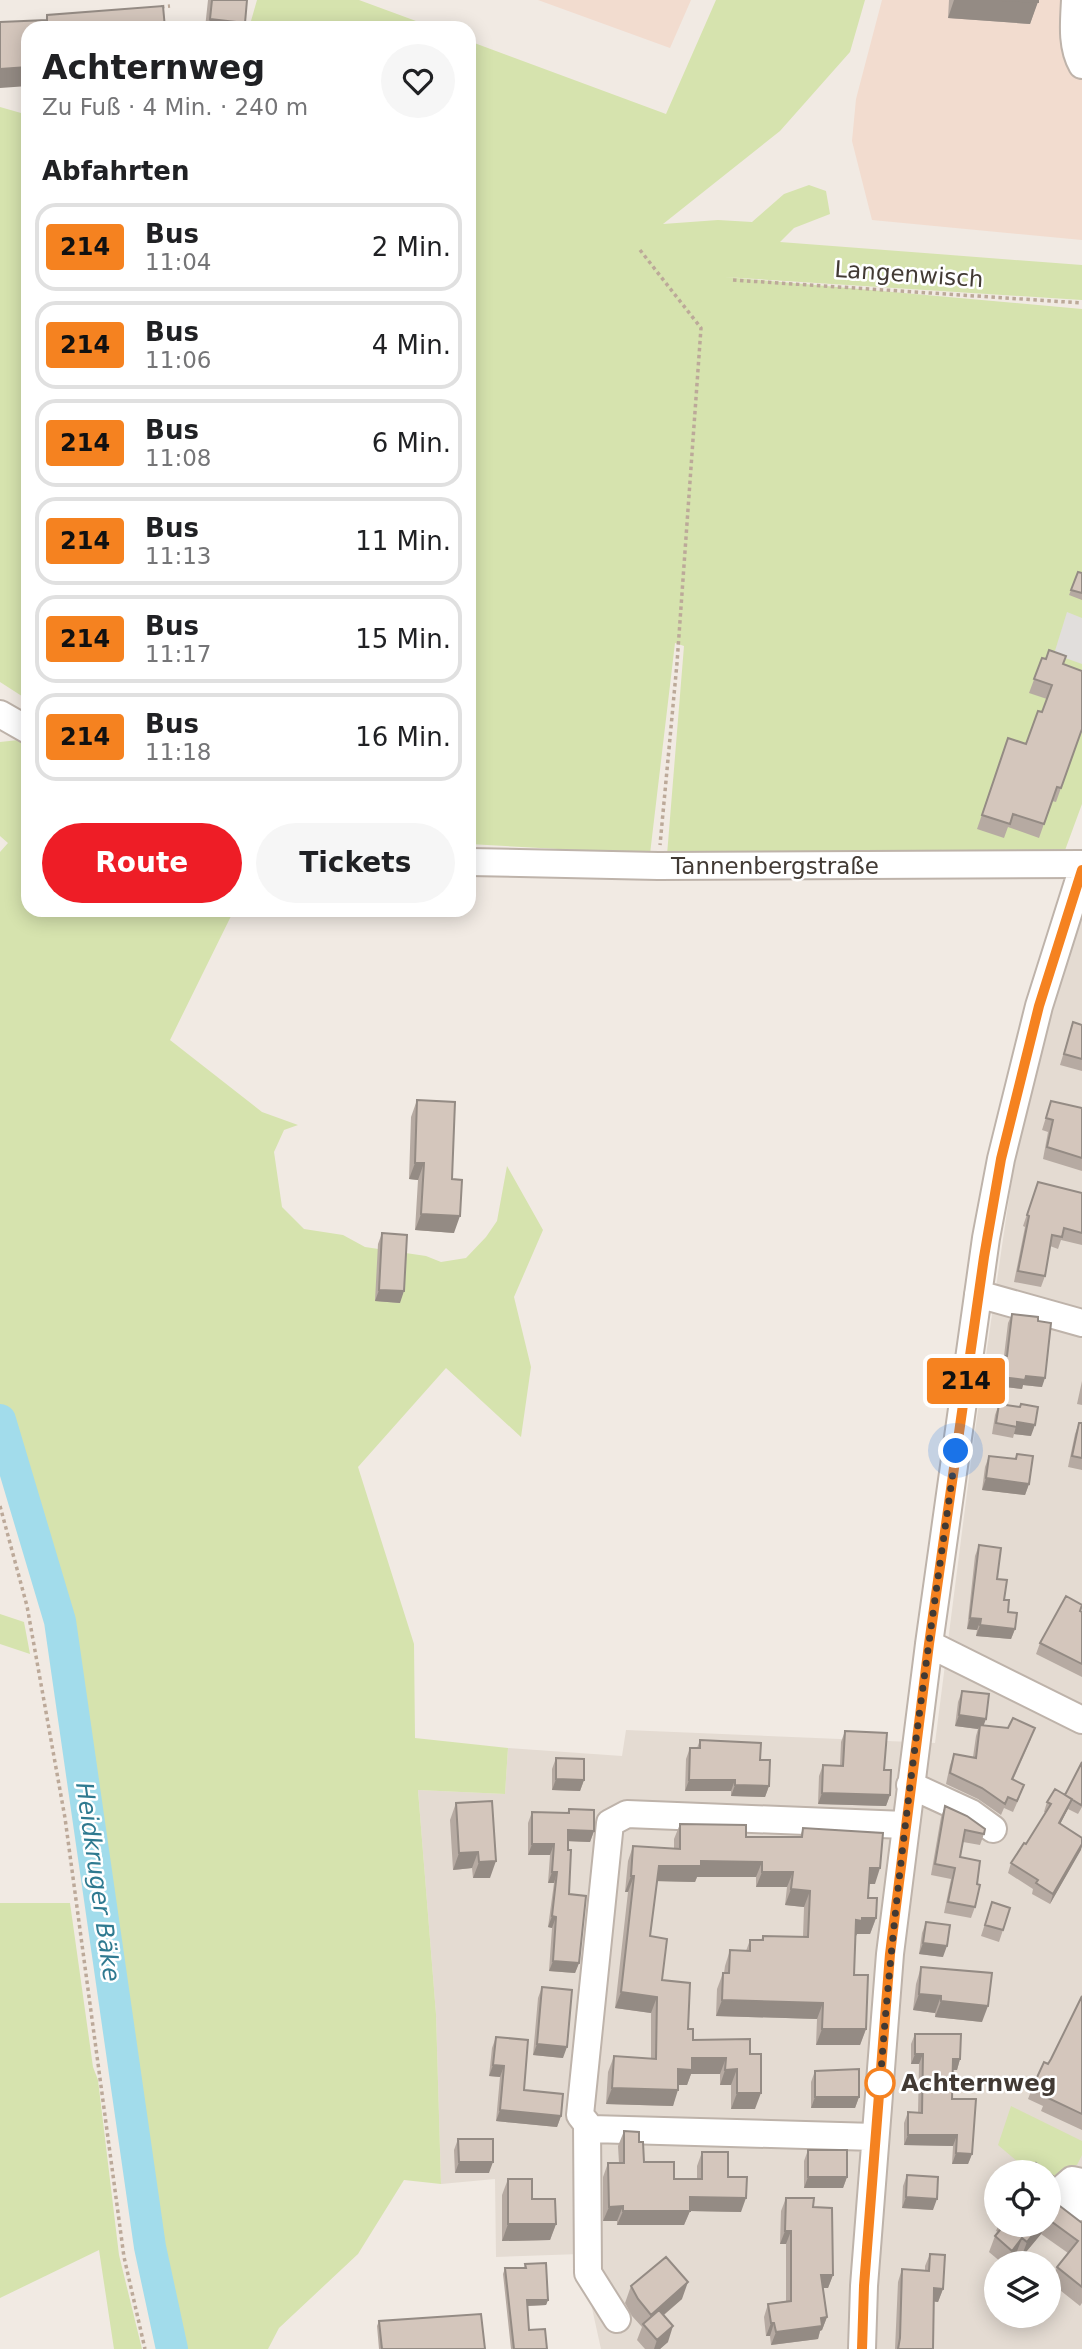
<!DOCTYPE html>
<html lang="de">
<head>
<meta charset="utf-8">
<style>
	body { margin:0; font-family:"DejaVu Sans",sans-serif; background:#f6f6f6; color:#202124; height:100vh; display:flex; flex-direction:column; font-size:26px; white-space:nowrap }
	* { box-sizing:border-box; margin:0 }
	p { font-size:23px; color:#757577 }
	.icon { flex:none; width:38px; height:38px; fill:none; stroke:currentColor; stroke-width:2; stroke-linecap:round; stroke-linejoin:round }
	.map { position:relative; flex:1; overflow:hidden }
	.sheet { position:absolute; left:21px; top:21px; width:455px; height:896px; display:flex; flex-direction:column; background:#fff; border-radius:21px; box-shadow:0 4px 18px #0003 }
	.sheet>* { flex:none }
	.badge { padding:0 14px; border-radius:5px; font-size:24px; line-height:46px }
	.buttons { position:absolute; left:984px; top:2160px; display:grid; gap:14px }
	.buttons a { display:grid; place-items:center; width:77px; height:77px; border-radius:50%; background:#fff; box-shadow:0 4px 18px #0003; font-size:35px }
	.you { position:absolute; width:35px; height:35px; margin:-18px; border:5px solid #fff; border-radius:50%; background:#1a73e8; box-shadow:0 0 0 10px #1a73e833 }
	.map>.badge { position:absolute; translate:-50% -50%; box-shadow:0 0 0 4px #fff }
	h2 { padding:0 21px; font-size:26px; line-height:63px }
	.round { display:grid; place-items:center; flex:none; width:74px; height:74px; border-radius:37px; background:#f6f6f6 }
	.overview { display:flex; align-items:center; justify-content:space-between; height:119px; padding:0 21px }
	h1 { font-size:33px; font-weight:700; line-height:52px }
	.action { display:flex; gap:14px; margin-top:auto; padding:14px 21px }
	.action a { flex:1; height:80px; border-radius:42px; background:#ee1d26; color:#fff; font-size:28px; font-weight:700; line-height:80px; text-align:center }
	.action a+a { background:#f6f6f6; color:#202124 }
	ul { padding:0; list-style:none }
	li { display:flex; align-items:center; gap:21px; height:88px; margin:0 14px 10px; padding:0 7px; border:4px solid #e0e0e0; border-radius:21px }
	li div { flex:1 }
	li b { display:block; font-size:26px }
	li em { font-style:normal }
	li .badge { min-width:77px; font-weight:700; text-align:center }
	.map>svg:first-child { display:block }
</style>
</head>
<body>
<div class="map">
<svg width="1082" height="2349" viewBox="0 0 1082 2349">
	<rect width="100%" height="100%" fill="#f1eae3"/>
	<path fill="#e4dbd2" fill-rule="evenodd" d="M1082 898V2349H601L580 2254 496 2257 495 2179 441 2184 436 2014 418 1790 505 1794 508 1748 622 1756 626 1730 935 1743 974 1438 1016 1150ZM996 2172H1048V2224H996ZM996 2263H1048V2315H996Z"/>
	<path fill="#f2dccf" d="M538 0H691L670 48Z
		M882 0H1082V240L872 220 852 141 856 99Z"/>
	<path fill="#d6e3ae" d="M257 0H359L435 28H249Z
		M716 0H865L850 52 780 131 663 224 718 220 752 222 784 194 809 185 826 191 830 214 794 228 780 242 1082 265V300L725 277 1082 309V804L1064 853 667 855 684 646 675 643 650 854 469 844V41L666 114Z
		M0 107 28 115V700L0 682Z
		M28 739V910H234L170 1040 262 1112 298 1125 284 1130 274 1152 282 1207 304 1229 343 1235 365 1247 426 1256 441 1262 466 1258 486 1237 497 1221 507 1166 543 1230 514 1297 531 1367 521 1437 446 1368 358 1467 414 1644 415 1738 508 1748 505 1794 418 1790 436 2014 441 2184 404 2180 358 2254 279 2328 268 2349H174L152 2246 62 1621 0 1412V852L8 843 0 836V742Z
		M0 1614 24 1622 30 1654 0 1644Z
		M0 1903H70L93 2067 98 2080 119 2255 142 2349H114L99 2250 0 2298Z
		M1011 2106 1082 2141V2155L1077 2165 1064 2169 1051 2188 1048 2186V2172H1030L998 2145Z"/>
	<path fill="#e1dedc" d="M1067 612 1082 618V664L1054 654Z"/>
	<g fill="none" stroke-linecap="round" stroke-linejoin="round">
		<path stroke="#a2dceb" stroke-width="32" d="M0 1420 60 1621 150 2247 172 2349"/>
		<g stroke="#beb3aa" stroke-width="30">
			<path id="minor" d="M1075 0C1074 21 1071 46 1082 65
				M0 714 28 730
				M469 862 658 866 1082 864
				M978 1294 1082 1323
				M929 1644 1082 1720
				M910 1785 971 1813 993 1829
				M587 2124 588 2273 617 2319
				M875 2137 591 2129 580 2115 610 1823 627 1814 905 1825
				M1082 2182 1072 2180 1064 2187 1062 2196 1067 2205 1077 2208 1082 2206
				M862 2349 864 2286 890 1954 929 1644 986 1238 1001 1159 1039 1006 1082 870"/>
		</g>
		<path stroke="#bca999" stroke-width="3.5" stroke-dasharray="3.5 3.5" stroke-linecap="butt" d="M161 7 170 6
			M640 250 701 328 677 663 660 845
			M733 280 1082 303
			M0 1506 27 1606 65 1818 124 2257 145 2349"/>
		<use href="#minor" stroke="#fff" stroke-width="26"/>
	</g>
	<path fill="#b6aaa2" d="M208 0H247L245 23 243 28H205Z
		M949 0H1038L1030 24 948 18Z
		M1078 572 1082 573V600L1069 595Z
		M1042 658 1063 664 1082 729 1056 802 1052 801 1039 838 1008 827 1004 838 977 829 1008 738 1026 744 1042 712 1047 699 1029 693Z
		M1073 1022 1082 1025V1071L1060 1065Z
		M417 1100 452 1179 454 1233 415 1230 418 1180 409 1179 411 1117Z
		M1051 1101 1082 1108V1171L1043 1159 1048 1132 1042 1130Z
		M1038 1182 1082 1193V1245L1061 1240 1058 1249 1050 1246 1045 1276 1041 1287 1014 1282 1025 1227 1023 1226Z
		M382 1233 400 1303 375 1301 378 1244Z
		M1012 1314 1038 1321 1042 1387 1023 1385 1022 1389 997 1386 1000 1365 1003 1356H1004L1008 1323Z
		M1082 1381V1405L1077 1404Z
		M999 1404 1019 1407 1021 1404 1031 1436 1014 1434 1013 1438 992 1434 995 1415Z
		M1079 1423H1082V1470L1068 1467 1075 1434Z
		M1017 1454 1029 1484 1025 1495 982 1490 985 1467 989 1456 1015 1459Z
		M979 1545 997 1579 1008 1612 1015 1629 1011 1639 976 1636 977 1630 967 1629 975 1556Z
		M1082 1608 1081 1611 1082 1612V1677L1036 1654 1040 1643Z
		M962 1691 983 1725 1031 1739 1013 1780 1020 1796 1013 1812 1004 1808 1001 1815 978 1799 946 1784 950 1765 954 1754 973 1757 976 1736 978 1729 955 1726 958 1702Z
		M845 1731 884 1770 890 1795 886 1806 818 1804 819 1776 823 1765 840 1766 841 1742Z
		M700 1740 760 1760 769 1786 765 1797 731 1796V1791H685L686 1759 690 1748H697Z
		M556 1758 584 1780 580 1791 552 1790V1769Z
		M1082 1762V1807L1078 1814 1068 1809 1060 1824 1082 1838V1847L1050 1904 1032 1894 1033 1889 1008 1873 1011 1863 1026 1844 1046 1813 1044 1812 1047 1802 1065 1795Z
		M456 1803 490 1878H473L472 1868 453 1870 450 1820Z
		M945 1806 984 1834 980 1845 963 1842 960 1857 977 1884 975 1907 971 1918 944 1913 951 1879 931 1875 941 1817Z
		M569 1809 594 1831 590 1842 568 1841 569 1894 579 1963 575 1973 549 1971 552 1928 548 1927 554 1883H548L550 1855H528V1823L532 1812 567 1813Z
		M680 1824 746 1837H800L803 1828 875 1884H869L868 1898 876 1918 870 1934H857L855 1936 854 1975 866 2029 860 2045H816L817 2019 716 2016 717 1989 723 1973H724L725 1966 730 1950 746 1951 750 1940H761L763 1936 803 1937 804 1907 785 1905 787 1887H756V1877H697L695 1882 657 1881 650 1936 662 1980 688 2029 693 2040 750 2054 755 2109H731V2085H720V2074H691L687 2085H678L673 2106 606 2104 608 2072 614 2056 651 2059V2013L615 2008 628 1892H625L628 1861 633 1846 674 1849V1839Z
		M992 1902 1003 1930 999 1942 981 1936Z
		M926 1922 943 1957 919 1954 922 1933Z
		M921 1967 982 2022 935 2017V2013L913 2010 916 1984Z
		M542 1987 563 2058 533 2055 538 1998Z
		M1082 1996V2130L1041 2111 1043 2106 1028 2099 1033 2086 1051 2059Z
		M915 2034 960 2059 957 2070H952V2099L972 2154 968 2164H952L953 2146 904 2145V2123L908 2112 918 2113 919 2064H911V2044Z
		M496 2037 524 2090 561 2116 557 2127 496 2121 500 2077 489 2076 492 2048Z
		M815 2071 859 2097 855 2108H811V2082Z
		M624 2131 639 2142 644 2162 674 2179H697V2166L702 2152 728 2177 741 2212 690 2211 684 2225H617V2221H603V2177L608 2163H619L618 2146Z
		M458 2139 489 2173H455L454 2150Z
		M808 2150 847 2177 843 2188H804V2161Z
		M1048 2172 1055 2202 1082 2223V2303L1080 2306 1051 2283 1057 2267 1068 2253 1041 2234 1021 2258 1016 2254 1010 2263H1002L989 2252 995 2236 998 2232 996 2231 999 2224H1048Z
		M907 2175 933 2210 902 2208 903 2186Z
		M508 2179 532 2199 556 2224 550 2240 502 2241V2195Z
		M786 2198 813 2207 833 2275 828 2288H823L827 2317 822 2330 820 2331 818 2339 771 2345 770 2336H766L764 2317 768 2304 786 2301V2244H780L781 2211Z
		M930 2254 943 2289 938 2302 933 2301V2349H895L898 2282 902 2269 925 2270V2266Z
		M525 2264 548 2300 546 2305 527 2306 529 2330 547 2349H511L503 2274 505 2268H524Z
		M631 2286 682 2299 664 2315 668 2342 660 2349H645L637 2340 642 2327 632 2316 625 2303Z
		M379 2321 485 2349H379L377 2326Z"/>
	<path fill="#948b84" d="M954 0H1002L1038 2 1030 24 948 18Z
		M210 19 245 23 243 28H207Z
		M28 67V86L0 88V69Z
		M415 1163H424L418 1180 409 1179Z
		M421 1214 460 1216 454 1233 415 1230Z
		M379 1290 404 1291 400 1303 375 1301Z
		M1026 1376 1045 1378 1042 1387 1023 1385 1022 1389 997 1386 1001 1377Z
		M1017 1422 1035 1425 1031 1436 1014 1434Z
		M986 1478 1029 1484 1025 1495 982 1490Z
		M970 1618 981 1619 977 1630 967 1629Z
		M980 1625 1015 1629 1011 1639 976 1636Z
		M959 1715 986 1719 982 1730 980 1725 978 1729 955 1726Z
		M556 1779 584 1780 580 1791 552 1790Z
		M689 1780H735L731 1791H685Z
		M735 1785 769 1786 765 1797 731 1796Z
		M822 1793 890 1795 886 1806 818 1804Z
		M1072 1799 1068 1809 1055 1834 1059 1823Z
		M568 1830 594 1831 590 1842 565 1841Z
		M532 1844H554L550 1855H528Z
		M1082 1844 1081 1850 1050 1904 1053 1894Z
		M478 1852 472 1868 453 1870 459 1853Z
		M496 1861 490 1878H473L479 1862Z
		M701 1861 762 1862 756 1877H697L695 1882 653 1881 659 1866Z
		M870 1868H880L875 1884H865Z
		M552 1872H557L554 1883H548Z
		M762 1872H793L787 1887H756Z
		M631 1876H634L628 1892H625Z
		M791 1889 810 1891 804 1907 785 1905Z
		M552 1916 556 1917 552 1928 548 1927Z
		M862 1918H876L870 1934H857L856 1936H850L856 1920Z
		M923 1943 947 1946 943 1957 919 1954Z
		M553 1961 579 1963 575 1973 549 1971Z
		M621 1992 657 1997 651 2013 615 2008Z
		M919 1994 941 1996 935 2013 913 2010Z
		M722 2000 823 2003 817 2019 716 2016Z
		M941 2001 988 2006 982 2022 935 2017Z
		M822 2029H866L860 2045H816Z
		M537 2044 567 2047 563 2058 533 2055Z
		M915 2054H923L919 2064H911Z
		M692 2058H726L720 2074H691L687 2085H673L678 2069Z
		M953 2059H960L957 2070H949Z
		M493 2065 504 2066 500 2077 489 2076Z
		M737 2069 731 2085H720L725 2070Z
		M612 2088 678 2090 673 2106 606 2104Z
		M737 2093H761L755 2109H731Z
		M815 2097H859L855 2108H811Z
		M500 2110 561 2116 557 2127 496 2121Z
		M908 2135H957L953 2146 904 2145Z
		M956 2153 972 2154 968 2164H952Z
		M459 2162H493L489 2173H455Z
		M808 2177H847L843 2188H804Z
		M690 2197 746 2198 741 2212 690 2211 684 2225H617L623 2211Z
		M906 2197 937 2199 933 2210 902 2208Z
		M623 2206 617 2221H603L609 2207Z
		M508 2224H556L550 2240 502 2241Z
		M1042 2224H1045L1041 2234 1021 2258 1027 2242Z
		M785 2231H791L786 2244H780Z
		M1022 2238 1016 2254 1010 2263H1008L1012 2251Z
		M821 2275H833L828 2288H816Z
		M688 2282 682 2299 647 2329 646 2327 651 2315Z
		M934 2288 943 2289 938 2302 929 2301Z
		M527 2300H548L546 2305 525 2306Z
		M827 2317 822 2330 820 2331 818 2339 771 2345 776 2332 821 2318Z
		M771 2323H774L770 2336H766Z
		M673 2326 668 2342 660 2349H654L657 2340Z"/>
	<path fill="#d4c6bc" stroke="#948b84" stroke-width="2" d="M212 0H247L245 23 210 19Z
		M1002 0H1038V2Z
		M163 6 165 28H28V67L0 69V22L47 20V15Z
		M1078 572 1082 573V593L1071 590Z
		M1049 650 1066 656 1063 664 1082 671V729L1061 788 1057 787 1044 824 1013 814 1010 824 982 815 1008 738 1026 744 1038 711 1042 712 1052 685 1034 679 1042 658 1046 659Z
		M1073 1022 1082 1025V1059L1064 1054Z
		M417 1100 455 1102 452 1179 462 1180 460 1216 421 1214 424 1163H415Z
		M1051 1101 1082 1108V1158L1047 1147 1053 1120 1046 1118Z
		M1038 1182 1082 1193V1233L1064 1228 1062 1237 1052 1235 1045 1276 1018 1271 1029 1216 1027 1215Z
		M382 1233 407 1235 404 1291 379 1290Z
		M1012 1314 1038 1317V1321L1051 1323 1045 1378 1026 1376 1025 1380 1001 1377 1003 1356H1007Z
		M999 1404 1020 1407 1021 1404 1038 1407 1035 1425 1017 1422V1427L996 1423Z
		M1079 1423H1082V1458L1072 1456Z
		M1017 1454 1033 1456 1029 1484 986 1478 989 1456 1016 1459Z
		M979 1545 1001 1548 997 1579 1007 1580 1004 1600H1009L1008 1612 1017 1613 1015 1629 980 1625 981 1619 970 1618Z
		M1066 1596 1082 1605 1080 1611 1082 1612V1664L1040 1643Z
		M962 1691 989 1694 986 1719 959 1715Z
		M1013 1718 1035 1728 1012 1779 1024 1785 1017 1801 1008 1797 1005 1804 982 1788 950 1773 954 1754 976 1758 980 1725 1008 1728Z
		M845 1731 887 1733 884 1770H891L890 1795 822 1793 823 1765 843 1766Z
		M700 1740 761 1743 760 1760H770L769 1786 735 1785V1780H689L690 1748H700Z
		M556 1758 584 1759V1780L556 1779Z
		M1082 1762V1803L1081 1805 1065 1795Z
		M1055 1789 1072 1799 1059 1823 1082 1838V1844L1053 1894 1036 1883 1038 1880 1011 1863 1024 1843 1026 1844 1051 1804 1047 1802Z
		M492 1801 496 1861 479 1862 478 1852 459 1853 456 1803Z
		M945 1806 967 1816 985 1829 984 1834 965 1830 960 1857 980 1861 977 1884 980 1885 975 1907 948 1902 955 1868 935 1864Z
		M569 1809 594 1810V1831L568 1830V1850H571L569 1894 586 1896 579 1963 553 1961 556 1917 552 1916 557 1872H552L554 1844H532V1812L569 1813Z
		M680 1824 746 1825V1837H802L803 1828 883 1833 880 1868H870L868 1898H877L876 1918H862V1921L856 1920 854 1975H868L866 2029H822L823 2003 722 2000 723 1973H729L730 1950 750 1951V1940H763V1936L808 1937 810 1891 791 1889 793 1872H762V1862L701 1861V1866H659L650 1936 667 1939 662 1980 690 1983 688 2029H693V2040L750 2039V2054H761V2093H737V2069L725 2070 726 2058H692V2070L678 2069V2090L612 2088 614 2056 656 2059 657 1997 621 1992 634 1876H631L633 1846 680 1849Z
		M992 1902 1010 1908 1003 1930 985 1925Z
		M926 1922 950 1925 947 1946 923 1943Z
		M921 1967 992 1973 988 2006 941 2001V1996L919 1994Z
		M542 1987 572 1990 567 2047 537 2044Z
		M1082 1996V2114L1046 2097 1048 2093 1033 2086 1044 2062 1048 2064 1051 2059Z
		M915 2034H961L960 2059H953L952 2099H976L972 2154 956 2153 957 2135H908V2112L922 2113 923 2054H915Z
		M496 2037 528 2040 524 2090 563 2094 561 2116 500 2110 504 2066 493 2065Z
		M859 2069V2097H815V2071Z
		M624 2131 639 2132V2142H643L644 2162H674V2179H702V2152H728V2177H747L746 2198 690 2197V2211H623V2206L609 2207 608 2163H624Z
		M458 2139H493V2162H459Z
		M808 2150H847V2177H808Z
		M1036 2163 1047 2172H1029Z
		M1048 2172 1053 2176 1058 2194 1052 2200 1082 2223V2287L1057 2267 1078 2241 1048 2219Z
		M907 2175 938 2177 937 2199 906 2197Z
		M508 2179H532V2199H555L556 2224H508Z
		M786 2198H814L813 2207 832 2208 833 2275H821L827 2317 821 2318 822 2326 776 2332 774 2323H771L768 2304 791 2301V2231H785Z
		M1005 2224H1042L1027 2242 1022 2238 1012 2251 995 2236Z
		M930 2254 945 2255 943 2289 934 2288 933 2349H898L900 2338 902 2269 929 2271Z
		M666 2257 688 2282 651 2315 638 2299 631 2286Z
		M546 2263 548 2300H527L529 2330 545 2329 547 2349H514L505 2268H526L525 2264Z
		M659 2310 673 2326 657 2340 643 2324Z
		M481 2314 485 2349H382L379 2321Z"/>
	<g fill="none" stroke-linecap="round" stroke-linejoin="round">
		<g stroke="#fff" stroke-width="16">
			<path id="line" d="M862 2349 864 2286 890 1954 929 1644 984 1257 1001 1159 1039 1006 1082 870"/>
		</g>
		<use href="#line" stroke="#f58220" stroke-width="10"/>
		<path stroke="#423a34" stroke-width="7" stroke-dasharray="0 12.6" d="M880 2083V2086C895 1873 926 1662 956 1451"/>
	</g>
	<circle fill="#fff" stroke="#f58220" stroke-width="3.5" cx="880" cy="2083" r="14"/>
	<g text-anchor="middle" stroke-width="5" stroke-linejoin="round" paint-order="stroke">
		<g font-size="23" fill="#423a34" stroke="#fff">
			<text transform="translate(909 274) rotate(4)" y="8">Langenwisch</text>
			<text x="775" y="874">Tannenbergstraße</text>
		</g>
		<g font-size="23" font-weight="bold" fill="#423a34" stroke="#fff" text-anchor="start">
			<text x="901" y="2091">Achternweg</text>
		</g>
		<g font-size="24" font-style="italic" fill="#2f7a90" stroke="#fff">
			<text transform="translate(98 1882) rotate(82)" y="8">Heidkruger Bäke</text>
		</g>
	</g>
</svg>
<div class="buttons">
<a><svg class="icon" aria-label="locate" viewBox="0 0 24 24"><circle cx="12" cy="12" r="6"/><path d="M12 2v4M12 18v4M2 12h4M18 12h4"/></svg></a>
<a><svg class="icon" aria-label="layers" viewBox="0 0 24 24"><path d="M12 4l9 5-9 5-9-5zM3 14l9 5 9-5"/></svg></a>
</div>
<div class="you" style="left:956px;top:1451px"></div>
<b class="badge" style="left:966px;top:1381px;background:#f58220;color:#111">214</b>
<section class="sheet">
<div class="overview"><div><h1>Achternweg</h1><p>Zu Fuß · 4 Min. · 240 m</p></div><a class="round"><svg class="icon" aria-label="heart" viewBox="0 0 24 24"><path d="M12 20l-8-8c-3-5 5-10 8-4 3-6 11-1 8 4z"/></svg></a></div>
<h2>Abfahrten</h2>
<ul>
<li><span class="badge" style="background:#f58220;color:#111">214</span><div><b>Bus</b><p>11:04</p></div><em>2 Min.</em></li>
<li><span class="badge" style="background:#f58220;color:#111">214</span><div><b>Bus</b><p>11:06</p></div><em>4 Min.</em></li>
<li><span class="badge" style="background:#f58220;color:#111">214</span><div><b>Bus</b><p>11:08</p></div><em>6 Min.</em></li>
<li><span class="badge" style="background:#f58220;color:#111">214</span><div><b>Bus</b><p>11:13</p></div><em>11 Min.</em></li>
<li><span class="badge" style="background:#f58220;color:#111">214</span><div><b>Bus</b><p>11:17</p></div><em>15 Min.</em></li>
<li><span class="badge" style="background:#f58220;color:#111">214</span><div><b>Bus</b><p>11:18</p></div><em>16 Min.</em></li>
</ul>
<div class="action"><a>Route</a><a>Tickets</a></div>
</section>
</div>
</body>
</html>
